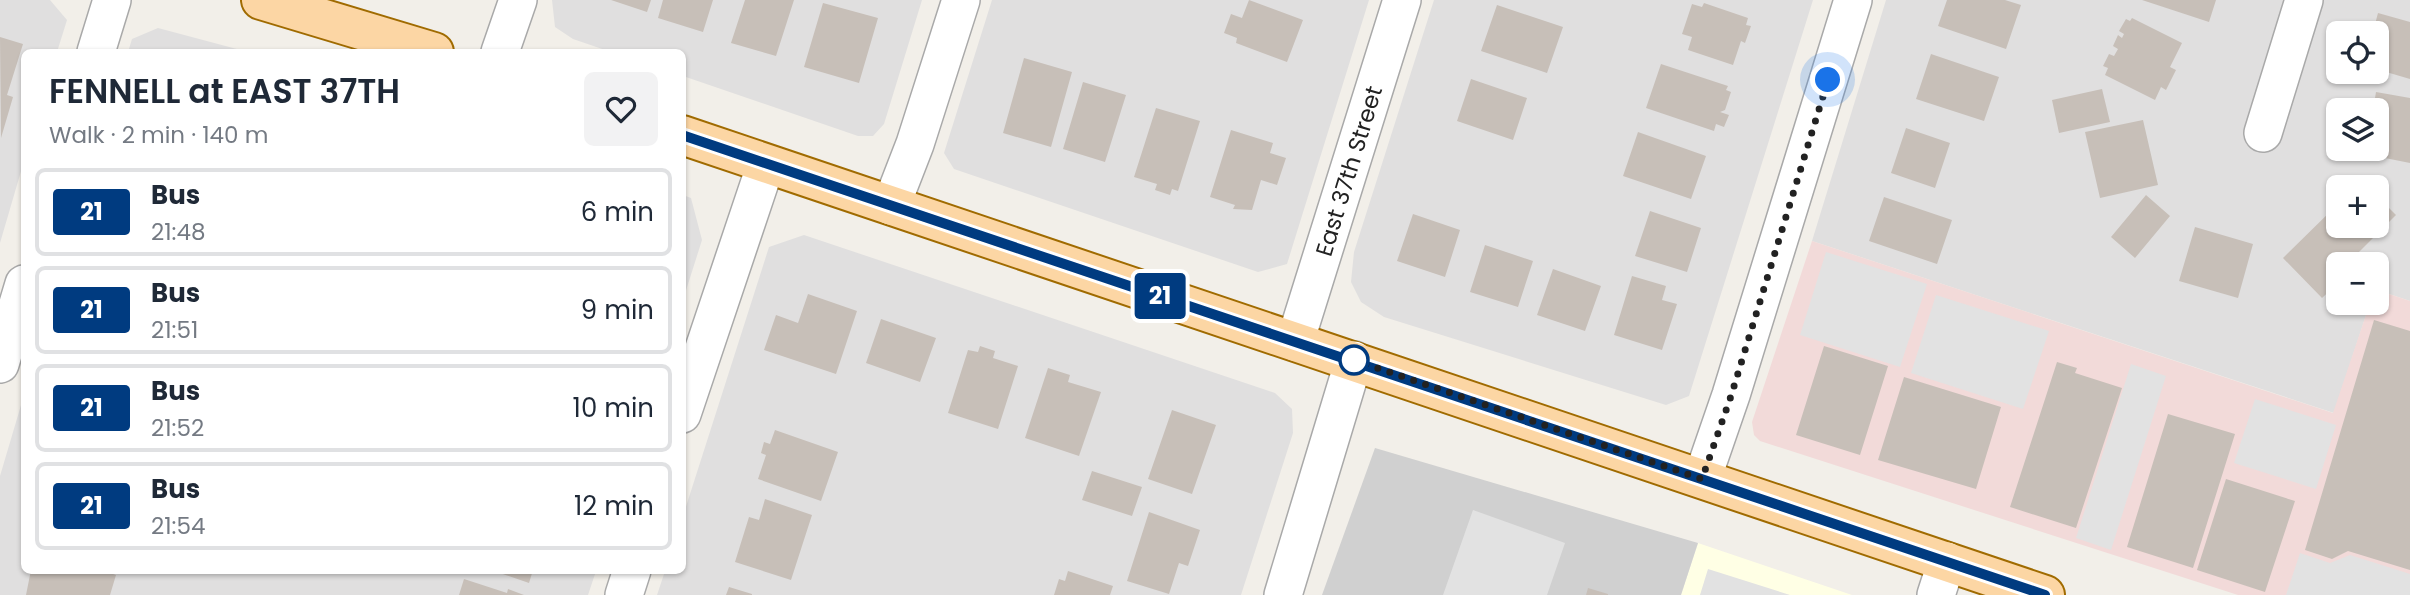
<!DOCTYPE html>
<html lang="en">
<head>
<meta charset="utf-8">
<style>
	body { margin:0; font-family:Poppins,sans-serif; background:#f2f2f3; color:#1f2937; height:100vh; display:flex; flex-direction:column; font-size:26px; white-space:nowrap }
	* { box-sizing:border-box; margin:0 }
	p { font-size:23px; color:#747a83 }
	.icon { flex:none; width:38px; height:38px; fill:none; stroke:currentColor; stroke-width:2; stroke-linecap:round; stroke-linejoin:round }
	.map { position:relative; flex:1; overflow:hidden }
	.side { position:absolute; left:21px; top:49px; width:665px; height:525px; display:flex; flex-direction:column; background:#fff; border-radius:10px; box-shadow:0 2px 5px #0004 }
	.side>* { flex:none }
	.badge { padding:0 14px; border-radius:5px; font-size:24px; line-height:46px }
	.fabs { position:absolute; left:2326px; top:21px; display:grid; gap:14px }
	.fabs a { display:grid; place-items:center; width:63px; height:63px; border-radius:10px; background:#fff; box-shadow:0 2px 5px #0004; font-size:35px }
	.you { position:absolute; width:35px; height:35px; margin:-18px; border:5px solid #fff; border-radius:50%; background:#1a73e8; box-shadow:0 0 0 10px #1a73e833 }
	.map>.badge { position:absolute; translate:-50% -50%; box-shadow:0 0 0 4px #fff }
	.round { display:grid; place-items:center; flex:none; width:74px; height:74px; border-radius:10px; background:#f2f2f3 }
	.headline { display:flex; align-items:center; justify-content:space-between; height:119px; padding:0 28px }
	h1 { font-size:33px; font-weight:600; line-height:52px }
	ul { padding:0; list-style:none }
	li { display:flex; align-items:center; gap:21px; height:88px; margin:0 14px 10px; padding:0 14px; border:4px solid #e0e1e3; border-radius:10px }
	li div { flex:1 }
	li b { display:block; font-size:26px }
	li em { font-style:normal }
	li .badge { min-width:77px; font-weight:700; text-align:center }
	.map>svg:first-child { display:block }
</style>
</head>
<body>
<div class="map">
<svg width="2410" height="595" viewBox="0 0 2410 595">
	<rect width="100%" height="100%" fill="#f2efe9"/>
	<path fill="#e0dfdf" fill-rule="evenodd" d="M0 0H50L67 20 57 52H24V161L0 243Z
		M552 0H922L884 124 873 136H858L683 76 682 52H611L573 39 555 27Z
		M992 0H1369L1287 264 1258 272 954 169 944 153Z
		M1434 0H1813L1689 396 1666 405 1384 317 1361 302 1351 282 1354 252Z
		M1886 0H2410V301L2377 290 2376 264H2338V303H2370L2334 413 1812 241ZM2338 33H2376V72H2338ZM2338 110H2376V149H2338ZM2338 187H2376V226H2338Z
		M158 28 248 52H128L132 39Z
		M683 195 691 198 702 240 683 300Z
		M804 235 1275 393 1292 409 1293 433 1241 595H657L665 571 682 570 683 516 769 247Z
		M24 395V570L596 571 588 595H0V476Z"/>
	<path fill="#f2dad9" d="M1812 241 2333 413 2370 303H2376L2377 290 2410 301V595H2238L1760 441 1754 435 1752 422Z"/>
	<path fill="#ffffe5" d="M1698 543 1852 595H1681Z"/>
	<path fill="#d0d0d0" d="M1375 448 1698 543 1681 595H1322Z"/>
	<path fill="#e2e2e2" d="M1826 252 1927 284 1900 367 1800 335Z
		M1936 295 2049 331 2023 409 1911 373Z
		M2131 364 2166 376 2111 550 2076 538Z
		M2255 399 2336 425 2316 489 2234 463Z
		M1473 510 1565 543 1547 595H1443Z
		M2300 553 2330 563 2350 555 2410 574V595H2286Z
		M1708 569 1790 595H1700Z"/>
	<path fill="#c7bfb8" d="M611 0H651L647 12Z
		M663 0H713L703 32 658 18Z
		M745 0H794L776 56 731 43Z
		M1249 0 1303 20 1287 62 1236 43 1237 38 1224 33 1231 14 1242 18Z
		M1947 0H2005L2021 5 2006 49 1938 26Z
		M2142 0H2216L2209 22Z
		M823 3 878 18 859 83 804 67Z
		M1704 3 1748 18 1746 25 1751 26 1745 43 1741 41 1733 65 1688 50 1692 37 1682 34 1692 4 1702 7Z
		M1497 5 1563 27 1547 73 1481 51Z
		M2378 13 2410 22V79L2376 69V33H2367L2369 26 2374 28Z
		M2132 18 2182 43 2170 67 2176 70 2166 90 2161 87 2155 100 2105 75 2108 68 2103 66 2109 54 2114 56 2118 49 2113 46 2118 35 2122 38 2124 34 2119 31 2126 19 2130 21Z
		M0 37 23 44 7 95 13 97 1 138Z
		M1931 54 1999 77 1984 121 1916 99Z
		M1024 58 1072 72 1051 147 1003 133Z
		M1661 64 1728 86 1726 90 1731 92 1725 110 1720 112 1729 115 1724 127 1716 124 1714 131 1646 108Z
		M1471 79 1527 98 1513 140 1457 121Z
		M1083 82 1126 95 1105 162 1063 149Z
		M2102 89 2110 122 2059 133 2052 100Z
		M2376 92 2410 98V163L2365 154 2366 149H2376V110H2373Z
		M1156 108 1200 121 1178 191 1172 189 1170 195 1155 190 1157 184 1134 177Z
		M2143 120 2158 185 2100 198 2085 132Z
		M1906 128 1950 143 1935 188 1891 173Z
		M1231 130 1273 143 1270 153 1286 158 1277 185 1261 180 1252 210 1233 209 1235 205 1210 197Z
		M1638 132 1706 156 1691 199 1623 176Z
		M2146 195 2170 216 2135 258 2111 237Z
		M2376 195 2396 215 2347 264H2338V283L2322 298 2283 258 2338 204V226H2376Z
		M1884 197 1952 220 1937 264 1869 241Z
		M1650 211 1701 228 1687 272 1635 256Z
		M1413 214 1460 230 1445 277 1397 261Z
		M2195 227 2253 244 2238 298 2179 281Z
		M1485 245 1533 261 1518 307 1470 292Z
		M1553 269 1601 286 1585 331 1537 315Z
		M1632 276 1666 286 1662 300 1677 304 1662 350 1614 335Z
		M808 294 857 311 836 374 764 350 776 315 798 323Z
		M881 319 936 338 920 382 866 363Z
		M2374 320 2410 331V570L2348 551 2332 559 2305 550Z
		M980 346 995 351 993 358 1018 366 998 429 948 413 968 350 978 352Z
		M1824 346 1888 366 1860 455 1796 435Z
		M2057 362 2077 368 2075 373 2122 388 2076 528 2010 507Z
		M1048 368 1070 375 1068 382 1101 392 1079 456 1025 438Z
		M1904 377 2001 407 1976 489 1878 460Z
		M1172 410 1216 425 1192 494 1148 479Z
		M2168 414 2235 434 2193 568 2127 547Z
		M775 430 838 452 821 501 758 479 766 455 761 453 764 442 770 444Z
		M1092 471 1142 487 1132 516 1082 500Z
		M2226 479 2295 501 2265 592 2197 570Z
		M765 499 812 515 791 580 735 562 749 517 759 520Z
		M1149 512 1200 530 1188 566 1179 563 1169 594 1127 581Z
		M31 570H102L116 575 110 595H26Z
		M491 570H533L529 583Z
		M1068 571 1113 586 1110 595H1054L1059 579 1065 581Z
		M464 579 507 593 508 589 524 595H459Z
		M729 587 752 594V595H726Z
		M1588 588 1608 594V595H1586Z"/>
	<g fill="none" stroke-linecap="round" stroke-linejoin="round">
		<g stroke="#a9a9a9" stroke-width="40">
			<path id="minor" d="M96 52 112 0
				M500 52 518 0
				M2263 133 2304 0
				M891 206 915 144 961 0
				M1295 342 1402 0
				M0 364 24 284
				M682 414 766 164
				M1702 479 1731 395 1853 0
				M624 595 632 570
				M1283 595 1354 360
				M1936 595 1947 561"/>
		</g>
		<g stroke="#a06b00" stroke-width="42">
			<path id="major" d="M261 0 434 52
				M682 135 2045 595"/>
		</g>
		<use href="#minor" stroke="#fff" stroke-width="37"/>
		<use href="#major" stroke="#fcd6a4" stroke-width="38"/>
	</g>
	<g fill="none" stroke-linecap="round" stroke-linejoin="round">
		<g stroke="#fff" stroke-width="16">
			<path id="line" d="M682 135 2045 595"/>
		</g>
		<use href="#line" stroke="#003b80" stroke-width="10"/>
		<path stroke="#222" stroke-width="7" stroke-dasharray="0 12.6" d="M1354 360 1702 479 1731 396 1828 80"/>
	</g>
	<circle fill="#fff" stroke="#003b80" stroke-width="3.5" cx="1354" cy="360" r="14"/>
	<g text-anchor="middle" stroke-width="6" stroke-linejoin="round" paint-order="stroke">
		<g font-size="23" fill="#222" stroke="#fff">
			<text transform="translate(1349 171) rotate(-73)" y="8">East 37th Street</text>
		</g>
	</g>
</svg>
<div class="fabs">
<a><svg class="icon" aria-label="locate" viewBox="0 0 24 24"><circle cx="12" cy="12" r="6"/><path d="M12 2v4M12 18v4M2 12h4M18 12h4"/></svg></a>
<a><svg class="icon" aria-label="layers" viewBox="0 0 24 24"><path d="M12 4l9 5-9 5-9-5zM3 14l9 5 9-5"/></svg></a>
<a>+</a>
<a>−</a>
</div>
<div class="you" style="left:1828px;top:80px"></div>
<b class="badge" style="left:1160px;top:296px;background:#003b80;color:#fff">21</b>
<section class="side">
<div class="headline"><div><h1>FENNELL at EAST 37TH</h1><p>Walk · 2 min · 140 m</p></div><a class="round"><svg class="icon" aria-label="heart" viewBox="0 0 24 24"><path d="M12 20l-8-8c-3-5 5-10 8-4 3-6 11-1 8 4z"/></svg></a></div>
<ul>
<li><span class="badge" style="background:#003b80;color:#fff">21</span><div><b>Bus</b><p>21:48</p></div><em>6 min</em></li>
<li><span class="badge" style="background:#003b80;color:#fff">21</span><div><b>Bus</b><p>21:51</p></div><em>9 min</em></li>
<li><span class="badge" style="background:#003b80;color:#fff">21</span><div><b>Bus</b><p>21:52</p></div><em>10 min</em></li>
<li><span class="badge" style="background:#003b80;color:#fff">21</span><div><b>Bus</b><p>21:54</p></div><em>12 min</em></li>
</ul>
</section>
</div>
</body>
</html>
